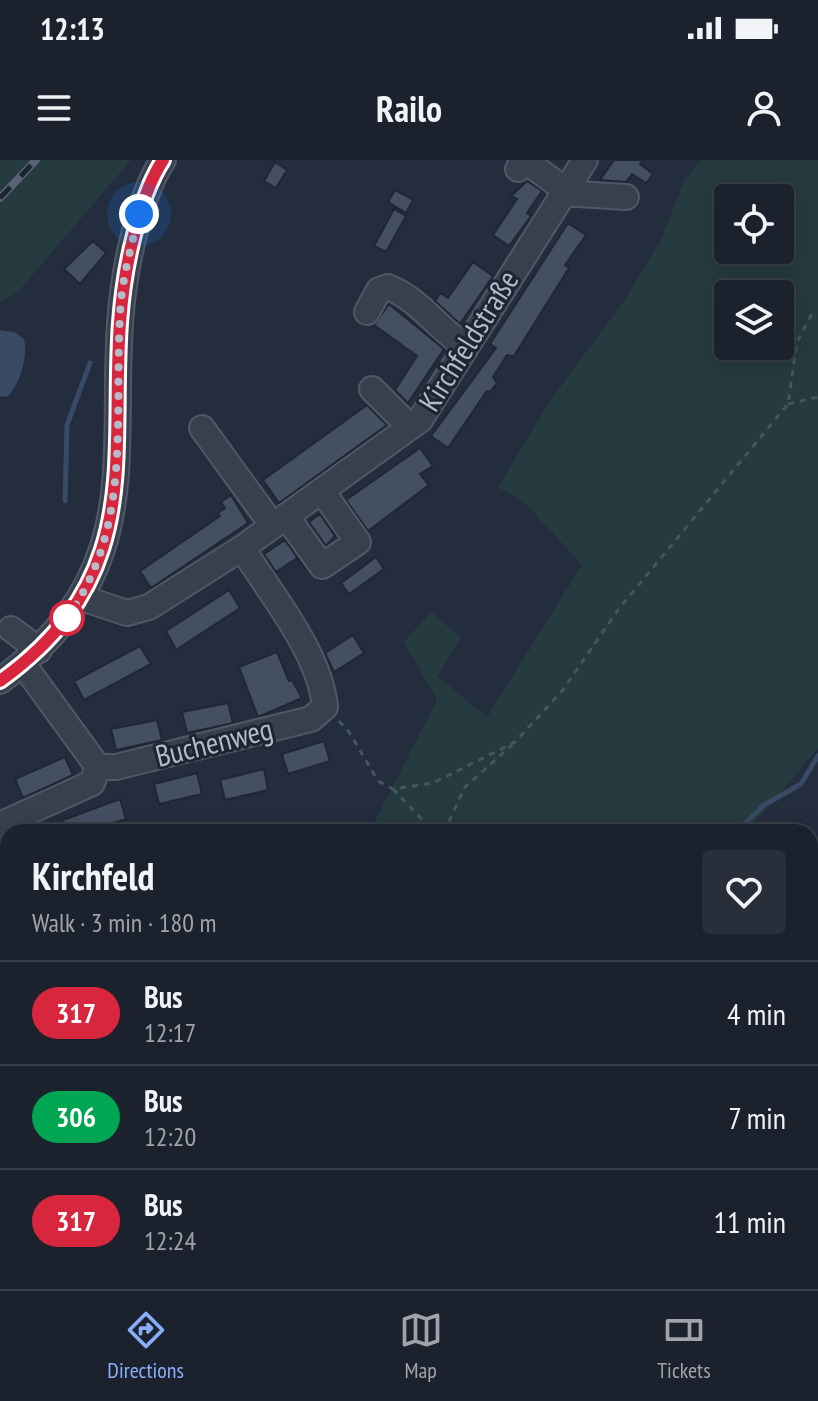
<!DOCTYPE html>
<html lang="en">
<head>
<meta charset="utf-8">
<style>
	body { margin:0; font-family:"PT Sans Narrow",sans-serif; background:#282f3a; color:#f1f3f6; height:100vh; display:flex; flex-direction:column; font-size:30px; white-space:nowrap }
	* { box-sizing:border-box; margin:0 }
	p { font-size:26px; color:#a0a4aa }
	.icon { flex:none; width:44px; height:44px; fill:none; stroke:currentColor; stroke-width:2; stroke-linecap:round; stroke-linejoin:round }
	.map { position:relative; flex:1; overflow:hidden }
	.panel { position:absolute; left:0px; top:664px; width:818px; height:466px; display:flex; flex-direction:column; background:#1b222e; border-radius:24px 24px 0 0; box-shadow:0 4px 20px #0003,0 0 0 2px #393f4a }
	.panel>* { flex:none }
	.badge { padding:0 16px; border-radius:26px; font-size:28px; line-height:52px }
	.controls { position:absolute; left:714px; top:24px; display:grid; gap:16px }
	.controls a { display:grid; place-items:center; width:80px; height:80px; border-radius:8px; background:#1b222e; box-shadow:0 4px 20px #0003,0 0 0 2px #393f4a; font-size:40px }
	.you { position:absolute; width:40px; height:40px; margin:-20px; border:6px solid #fff; border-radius:50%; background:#1a73e8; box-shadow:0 0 0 12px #1a73e833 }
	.map>.badge { position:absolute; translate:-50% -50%; box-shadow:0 0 0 4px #fff }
	.round { display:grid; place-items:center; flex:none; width:84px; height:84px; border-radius:8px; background:#282f3a }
	.headline { display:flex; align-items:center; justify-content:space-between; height:136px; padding:0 32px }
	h1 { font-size:38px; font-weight:700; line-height:60px }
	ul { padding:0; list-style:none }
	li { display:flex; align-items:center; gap:24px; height:104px; padding:0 32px; border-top:2px solid #393f4a }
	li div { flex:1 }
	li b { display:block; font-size:30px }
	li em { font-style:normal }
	li .badge { min-width:88px; font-weight:700; text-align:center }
	.status { display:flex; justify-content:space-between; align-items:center; height:56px; padding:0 40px; background:#1b222e; direction:ltr }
	.status svg { height:22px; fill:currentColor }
	header { display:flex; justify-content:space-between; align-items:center; height:104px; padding:0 32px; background:#1b222e; font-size:36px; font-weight:700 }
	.menu { display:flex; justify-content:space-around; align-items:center; height:112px; border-top:2px solid #393f4a; background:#1b222e; font-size:22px; color:#a0a4aa }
	.menu a { display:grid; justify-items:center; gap:4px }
	.menu .current { color:#89aef8 }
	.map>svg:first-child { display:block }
</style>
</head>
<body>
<div class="status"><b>12:13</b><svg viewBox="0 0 49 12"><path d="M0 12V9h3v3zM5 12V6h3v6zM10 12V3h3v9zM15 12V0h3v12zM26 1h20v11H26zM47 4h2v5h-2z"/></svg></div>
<header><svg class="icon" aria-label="menu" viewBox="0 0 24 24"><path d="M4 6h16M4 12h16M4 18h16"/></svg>Railo<svg class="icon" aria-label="person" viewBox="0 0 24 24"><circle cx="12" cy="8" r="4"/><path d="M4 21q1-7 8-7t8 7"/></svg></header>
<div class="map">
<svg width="818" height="1129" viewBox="0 0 818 1129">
	<rect width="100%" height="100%" fill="#242d3e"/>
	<path fill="#263b3f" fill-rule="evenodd" d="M0 0H131L17 133 0 142Z
		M702 0H818V588L746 672H311L374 663 437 540 404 482 431 452 461 478 437 516 487 557 582 405 526 344 498 327 550 241 624 141 660 82 685 19ZM780 38V90H728V38ZM780 134V186H728V134Z
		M8 748V1080L0 1050V752Z
		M818 892V1129H669L673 1122H810V903Z
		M298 1122H637L634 1129H297Z"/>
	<path fill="#394a67" d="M0 170 14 172 24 179C28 197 20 224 7 237L0 236Z"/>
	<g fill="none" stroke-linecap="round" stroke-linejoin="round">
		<path stroke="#394a67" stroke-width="5" d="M65 341 67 265 90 203
			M736 672 764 645 801 624 818 596
			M534 1122 535 1129"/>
	</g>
	<path fill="#454f62" stroke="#1f2735" stroke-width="2" d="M614 0H643L640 4 653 14 646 23 632 14 626 22 600 20Z
		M275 2 287 10 276 28 264 21Z
		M527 21 542 31 527 53 531 56 509 86 493 75 517 39 511 36Z
		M395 30 413 40 406 53 388 42Z
		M394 49 406 56 386 92 374 86Z
		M568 63 586 75 565 105 569 108 514 196 507 195 493 217 497 223 490 232 487 231 448 288 431 276 496 188 490 184Z
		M93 81 106 93 80 124 64 109Z
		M473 102 493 116 460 164 435 141 440 133 448 138Z
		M389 144 444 189 408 243 395 230 417 196 374 165Z
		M367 245 387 265 279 343 263 320Z
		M420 288 433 306 420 314 429 325 368 371 346 340Z
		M231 335 248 363 151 428 140 411 220 356 218 353 225 348 221 342Z
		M320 354 335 376 326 386 309 362Z
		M285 380 306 410 297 398 276 412 264 394Z
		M376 397 384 409 349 434 341 423Z
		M229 430 240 448 176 490 166 471Z
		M353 475 364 493 334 512 325 493Z
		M140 486 151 504 84 540 74 521Z
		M277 492 289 521 292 520 302 538 258 557 239 507Z
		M228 543 233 563 187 573 182 552Z
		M157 560 162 580 116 590 111 569Z
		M324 581 330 601 288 614 282 594Z
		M65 597 73 615 23 638 15 619Z
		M264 609 268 630 225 640 220 620Z
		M197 613 202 634 159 644 154 624Z
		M120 639 126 659 84 672H66L63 660Z"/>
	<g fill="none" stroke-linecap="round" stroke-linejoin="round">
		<g stroke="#505866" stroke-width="28">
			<path id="minor" d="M518 9 524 0 564 29
				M562 33 626 37
				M367 152 379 130 388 127C419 139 437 168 466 187
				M372 229 410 267
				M202 268 273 366
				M286 356 322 406 358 382 322 331
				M242 388 420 260 585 0
				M82 438 127 453 149 447 242 388C271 434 320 493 325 547L311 559 116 607H98
				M11 469 39 490
				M0 521C175 392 89 254 133 79 139 53 148 23 163 0
				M0 665 92 623 98 607 23 504
				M209 1129 214 1122
				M283 1129 285 1122"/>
		</g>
		<g stroke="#414957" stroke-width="34">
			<path id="major" d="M810 877 818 866
				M653 1129 656 1122"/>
		</g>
		<path stroke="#44585c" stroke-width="3" stroke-dasharray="6 6" stroke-linecap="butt" d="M788 244 818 237
			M339 561 349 572 378 621 393 629 433 623 515 582 562 531 618 450 788 244 797 182 814 150
			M393 629 434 672
			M444 672 465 627 512 585
			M810 914 818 902
			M0 923 8 922
			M257 1129H261
			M696 1129 699 1122"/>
		<use href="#minor" stroke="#38404e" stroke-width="24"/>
		<use href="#major" stroke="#565f6e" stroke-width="30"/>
		<g stroke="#5a6375" stroke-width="8">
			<path id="rail" d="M0 38 36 0"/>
		</g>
		<use href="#rail" stroke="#1d2533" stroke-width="5" stroke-dasharray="15" stroke-linecap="butt"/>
	</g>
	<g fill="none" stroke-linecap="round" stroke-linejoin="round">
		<g stroke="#fff" stroke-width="18">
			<path id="line" d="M0 521C174 396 89 252 133 79 139 53 148 23 163 0"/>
		</g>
		<use href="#line" stroke="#d7263d" stroke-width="12"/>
		<path stroke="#b4bbc9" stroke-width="8" stroke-dasharray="0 14.4" d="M67 458 63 463C133 372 114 265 120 156 121 122 131 88 139 54"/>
	</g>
	<circle fill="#fff" stroke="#d7263d" stroke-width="4" cx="67" cy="458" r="16"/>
	<g text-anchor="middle" stroke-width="6" stroke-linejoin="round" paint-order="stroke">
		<g font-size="30" fill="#b4bbc9" stroke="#1d2533">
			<text transform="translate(469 181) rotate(-58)" y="10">Kirchfeldstraße</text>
			<text transform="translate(214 583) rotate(-14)" y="10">Buchenweg</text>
		</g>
	</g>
</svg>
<div class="controls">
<a><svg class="icon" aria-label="locate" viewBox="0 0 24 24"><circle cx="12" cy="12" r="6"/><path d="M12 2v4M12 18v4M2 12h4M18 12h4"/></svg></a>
<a><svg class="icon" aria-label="layers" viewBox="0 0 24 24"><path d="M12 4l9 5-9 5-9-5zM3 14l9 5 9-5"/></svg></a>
</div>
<div class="you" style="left:139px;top:54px"></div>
<section class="panel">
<div class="headline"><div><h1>Kirchfeld</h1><p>Walk · 3 min · 180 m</p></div><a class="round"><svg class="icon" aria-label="heart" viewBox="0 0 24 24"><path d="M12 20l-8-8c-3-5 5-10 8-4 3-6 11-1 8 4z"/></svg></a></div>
<ul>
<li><span class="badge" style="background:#d7263d;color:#fff">317</span><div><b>Bus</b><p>12:17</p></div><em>4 min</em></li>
<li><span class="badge" style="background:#00a651;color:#fff">306</span><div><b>Bus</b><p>12:20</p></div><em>7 min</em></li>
<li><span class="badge" style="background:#d7263d;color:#fff">317</span><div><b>Bus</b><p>12:24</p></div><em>11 min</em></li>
</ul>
</section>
</div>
<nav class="menu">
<a class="current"><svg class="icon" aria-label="directions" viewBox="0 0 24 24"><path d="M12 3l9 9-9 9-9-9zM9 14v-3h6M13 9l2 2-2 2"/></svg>Directions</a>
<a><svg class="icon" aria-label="map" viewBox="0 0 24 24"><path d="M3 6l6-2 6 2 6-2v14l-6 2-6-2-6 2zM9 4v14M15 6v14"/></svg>Map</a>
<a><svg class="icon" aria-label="tickets" viewBox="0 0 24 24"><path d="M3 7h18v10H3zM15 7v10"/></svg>Tickets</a>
</nav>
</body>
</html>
